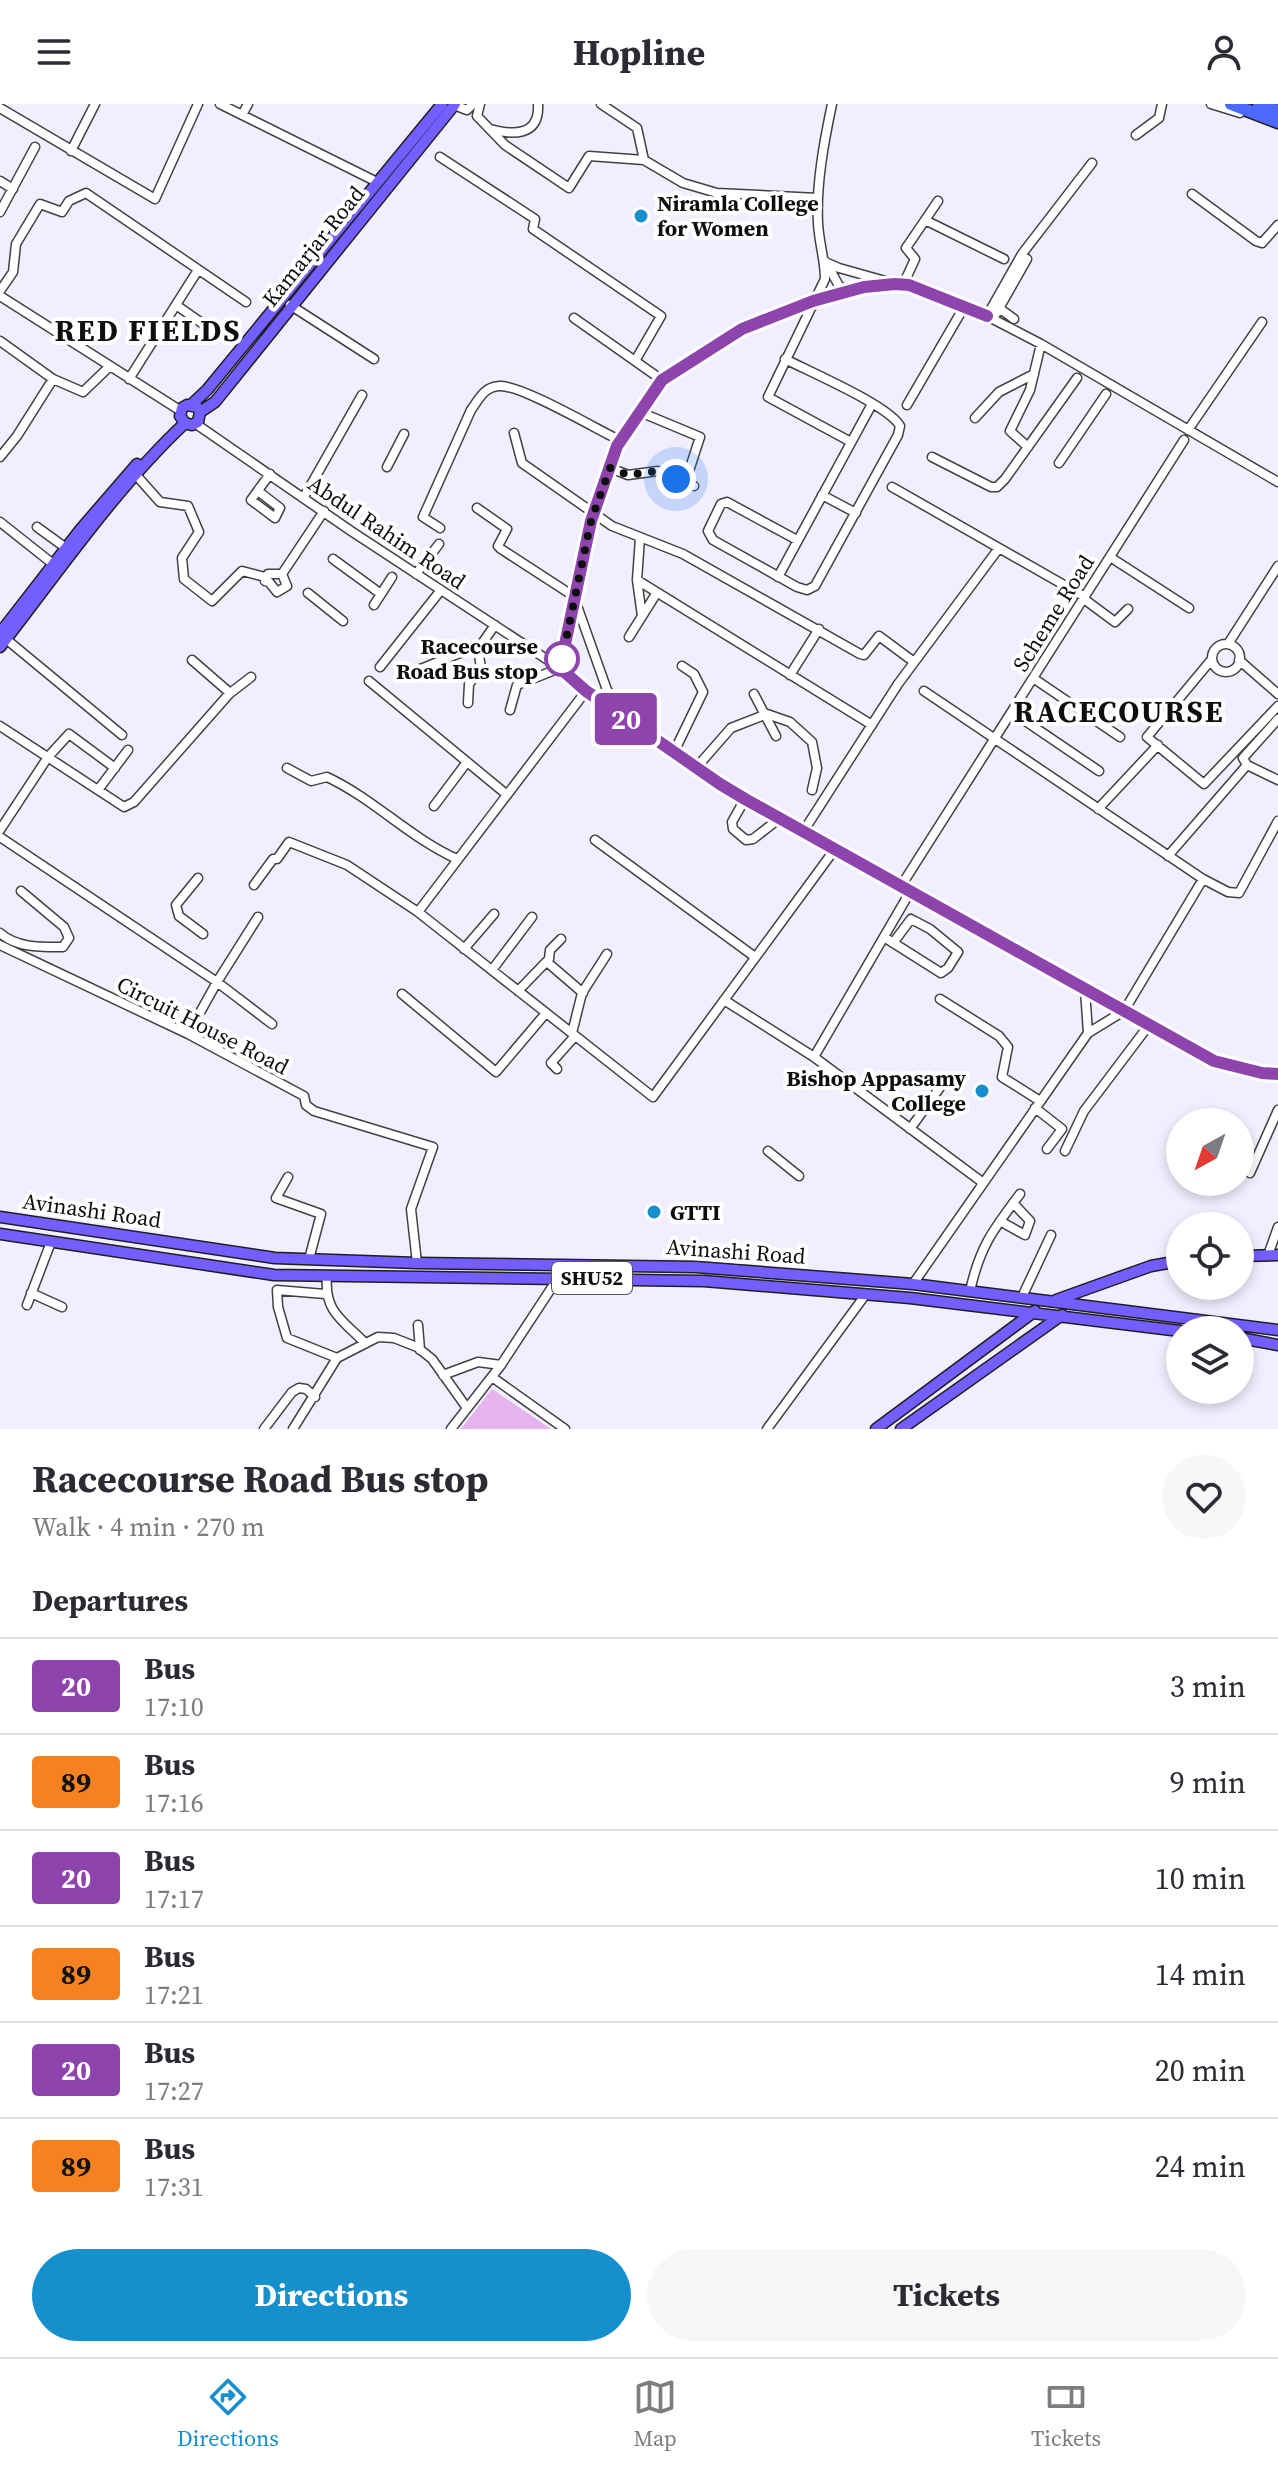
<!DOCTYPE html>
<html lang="en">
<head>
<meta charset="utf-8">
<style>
	body { margin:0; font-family:"Source Serif 4",serif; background:#f7f7f7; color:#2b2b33; height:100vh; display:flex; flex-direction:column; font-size:30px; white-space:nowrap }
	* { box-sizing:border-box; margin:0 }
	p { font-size:26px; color:#7c7c81 }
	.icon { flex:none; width:44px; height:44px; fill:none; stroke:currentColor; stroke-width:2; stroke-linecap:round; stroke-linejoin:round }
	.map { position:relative; height:1325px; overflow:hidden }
	.panel { display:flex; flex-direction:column; background:#fff; flex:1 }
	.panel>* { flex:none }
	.badge { padding:0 16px; border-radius:6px; font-size:28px; line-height:52px }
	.needle { width:52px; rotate:220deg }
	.fabs { position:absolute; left:1166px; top:1004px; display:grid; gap:16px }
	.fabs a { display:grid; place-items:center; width:88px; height:88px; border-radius:50%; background:#fff; box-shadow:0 4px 12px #0003; font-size:40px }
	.you { position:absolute; width:40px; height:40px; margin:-20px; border:6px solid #fff; border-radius:50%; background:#1a73e8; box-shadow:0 0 0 12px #1a73e833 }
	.map>.badge { position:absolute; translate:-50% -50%; box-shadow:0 0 0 4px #fff }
	h2 { padding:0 32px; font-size:30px; line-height:72px }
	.round { display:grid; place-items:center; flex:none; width:84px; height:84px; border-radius:42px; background:#f7f7f7 }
	.headline { display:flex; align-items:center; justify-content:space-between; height:136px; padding:0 32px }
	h1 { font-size:38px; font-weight:700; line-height:60px }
	.action { display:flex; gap:16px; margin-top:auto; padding:16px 32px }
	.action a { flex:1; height:92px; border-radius:48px; background:#1690cd; color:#fff; font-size:32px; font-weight:700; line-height:92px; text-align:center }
	.action a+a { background:#f7f7f7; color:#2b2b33 }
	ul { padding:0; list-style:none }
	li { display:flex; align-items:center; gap:24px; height:96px; padding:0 32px; border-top:2px solid #e1e1e2 }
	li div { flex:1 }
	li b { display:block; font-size:30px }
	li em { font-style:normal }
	li .badge { min-width:88px; font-weight:700; text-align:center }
	header { display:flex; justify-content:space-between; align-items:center; height:104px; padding:0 32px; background:#fff; font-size:36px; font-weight:700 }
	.tab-bar { display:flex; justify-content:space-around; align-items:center; height:112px; border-top:2px solid #e1e1e2; background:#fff; font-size:22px; color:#7c7c81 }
	.tab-bar a { display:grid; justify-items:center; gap:4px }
	.tab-bar .current { color:#1690cd }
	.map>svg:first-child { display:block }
</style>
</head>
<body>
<header><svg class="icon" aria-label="menu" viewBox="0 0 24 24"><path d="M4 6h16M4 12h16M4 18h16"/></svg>Hopline<svg class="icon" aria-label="person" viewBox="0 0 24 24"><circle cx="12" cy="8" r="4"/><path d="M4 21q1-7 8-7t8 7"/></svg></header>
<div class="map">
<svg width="1278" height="1325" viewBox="0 0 1278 1325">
	<rect width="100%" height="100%" fill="#f1eeff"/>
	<path fill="#e6b3ee" d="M492 1285 551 1325H461Z"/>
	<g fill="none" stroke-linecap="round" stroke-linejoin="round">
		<g stroke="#414141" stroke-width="11">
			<path id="minor" d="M220 0 377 78
				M480 0 477 12 505 41 569 84 589 52 644 56
				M601 0 637 24 644 56 683 79 717 89 818 94
				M832 0C824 38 816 80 818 119 819 139 825 156 825 175L768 293 851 338
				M1211 0 1240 9
				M454 1 467 6 473 0
				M0 4 155 95 198 0
				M242 11 248 0
				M490 25C512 31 540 33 538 0
				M1136 31 1159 14 1162 0
				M71 47 95 0
				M440 53 535 115 533 125 661 212 635 257
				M0 77 13 85
				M1192 90 1256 137 1262 139 1278 121
				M0 108 35 43
				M925 116 1004 155
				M825 158 839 164 889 178
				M826 158 839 182 848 187
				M903 181 915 155 906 144 938 97
				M0 187 13 168 16 140 40 100 62 108 69 97 86 89 246 198
				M0 192 181 307
				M176 201 216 229
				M290 201 374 255
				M999 204 1014 215
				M987 212 1022 150 1092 59
				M574 214 662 276
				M993 215 1027 155
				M0 237 53 275 83 288 110 262
				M785 255C810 268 888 301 900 322L898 331 815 482 807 486 797 483 713 436 708 427 721 400 727 398 797 436
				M129 275 198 166
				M907 301 964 203
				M640 308 700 333 688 370
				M975 314 999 288 1034 270
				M196 320 351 427 560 564 586 587 720 680 1214 957 1262 969 1278 970
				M1188 326 1262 218
				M514 329 522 359 612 422 683 450 860 550 864 551 879 532 914 558
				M1028 343 1010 327 1030 286 1041 240
				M0 353 17 332 53 275
				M932 353 991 383H997L1005 375 1077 274
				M1059 359 1106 290
				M387 363 404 330
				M610 364 628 371 658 367 694 382
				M136 371 160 398 188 402 199 428 182 454 184 475 212 497 242 467 265 473
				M892 383 1085 493
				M258 387 280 404 275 414 251 396 270 370
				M822 391 856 409
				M304 393 362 291
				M477 404 507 425 498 442 501 445 575 493
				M0 418 53 460
				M37 423 66 444
				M440 424 423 413 471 306C479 295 484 283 499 282 520 280 598 326 621 337
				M640 434 637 476 642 512
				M1110 453 1189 504
				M333 455 381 490
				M282 470H268L265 477 269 478 277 488 287 482 282 470 324 407
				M416 470 439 440
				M778 473 872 300
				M637 476 872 621
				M308 489 343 517
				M1084 495 1115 518 1128 505
				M575 496 607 586 625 611
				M374 501 392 473
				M629 533 656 490
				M6 535 122 631
				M1228 540 1278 462
				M1212 554a14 14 0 1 1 28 0a14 14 0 1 1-28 0Z
				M478 545 495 521
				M1212 555 1147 633 1204 680 1278 602
				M192 556 230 589
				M1239 556 1278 590
				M380 563 441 486
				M560 564 591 417 617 342 662 276 742 225 839 189 879 181H909L987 212 1041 240 1278 378
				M420 565C437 559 464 545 478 545L481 564 469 580 468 599
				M790 571 819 525
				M1033 574 1120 633
				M369 577 506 690
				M924 587 1203 775 1124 907 1088 929
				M754 590 776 632
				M510 606 517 581 560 564
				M1012 608 1099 667
				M1278 615 1243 654 1247 661 1278 676
				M0 622 124 703 134 698 229 590 251 573
				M674 648 703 588 694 570 682 562
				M287 664 311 677 327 673C374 695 410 734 457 755
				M696 664 731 624 767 610 790 618 812 638 817 664 812 686
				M98 686 128 646
				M745 695 732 718 733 725 746 736 753 735 780 714
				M434 702 467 658
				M1098 705 1158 641
				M0 726 48 653 69 630 115 664
				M803 728 898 580 999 444
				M0 733 217 878 258 813
				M595 736 755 853
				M1168 752 1247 661
				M198 774 176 801 179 812 203 830
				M1203 775 1228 788 1239 789 1278 717
				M254 781 273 755H277L289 738 347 761 418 808 653 993 835 745
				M901 782 1184 336
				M418 808 586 587
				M0 829C17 844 41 843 63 843L69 834 64 823 21 787
				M884 833 941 869 948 864 958 848 930 825 911 815 893 839
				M0 841 188 930 304 992 306 1001 314 1007 433 1043 411 1105 417 1159
				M464 845 494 810
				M547 858 583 889
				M492 866 532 813
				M518 887 549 855 550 846 561 835
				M402 890 496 968 546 909
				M940 895 999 932 1008 943 1002 973 1040 997
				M724 896 814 953 982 1078
				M572 929 582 889 607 850
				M188 930 217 878 272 920
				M814 953 910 788
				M557 965 551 959 575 932
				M1035 1004 1062 1025 1047 1045
				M910 1025 941 982
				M768 1047 799 1072
				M1065 1047 1084 1007 1149 921
				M1250 1069 1278 1006
				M288 1073 276 1094 321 1110 309 1155
				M1000 1117 1025 1131 1030 1117 1013 1099
				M1268 1151 1278 1123
				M327 1172C324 1207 341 1215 364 1238
				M913 1180 1088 929 1085 886
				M970 1187C980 1142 993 1126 1020 1090
				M31 1189 62 1203
				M325 1190 277 1186 278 1203 287 1234 337 1254
				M1022 1193 1051 1131
				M27 1201 51 1138
				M418 1221 420 1246
				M443 1271 478 1258 501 1261
				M492 1273 565 1325
				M264 1325 292 1288 299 1284 306 1285 315 1293
				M293 1325 337 1254 378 1233 394 1234 417 1243 432 1255 467 1304
				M451 1325 501 1261 558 1174
				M767 1325 866 1190"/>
		</g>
		<g stroke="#1f1f1f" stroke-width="13">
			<path id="major" d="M191 301 207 286 442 0
				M200 308 215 298 455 0
				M0 529 80 426 137 360
				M0 543C59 467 115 385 185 319L192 321 198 318 200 308 197 303 187 301 182 304 180 312 185 319
				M0 1113 275 1154 417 1159 696 1163 913 1180 1278 1226
				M0 1130 274 1171 704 1177 910 1194 1180 1227
				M1240 1152 1278 1151
				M1056 1196 1151 1162 1180 1157
				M1240 1234 1278 1241
				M876 1325 1035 1207
				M901 1325 1062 1211"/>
		</g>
		<g stroke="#1f1f1f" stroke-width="15">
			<path id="highway" d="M1231 0 1278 18
				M1259 0 1278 7"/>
		</g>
		<use href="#minor" stroke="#fff" stroke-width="8"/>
		<use href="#major" stroke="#745eff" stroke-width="10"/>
		<use href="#highway" stroke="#4c69ff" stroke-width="12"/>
	</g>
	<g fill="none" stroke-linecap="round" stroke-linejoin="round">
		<g stroke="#fff" stroke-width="18">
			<path id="line" d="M987 212 909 181 895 180 864 183 813 197 742 225 662 276 617 342 591 417 560 564 586 587 720 680 745 695 1214 957 1262 969 1278 970"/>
		</g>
		<use href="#line" stroke="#8e44ad" stroke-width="12"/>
		<path stroke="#0e0e0e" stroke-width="8" stroke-dasharray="0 14.4" d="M562 555 560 564 591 417 610 364 628 371 658 367 676 375"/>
	</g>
	<g fill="#1690cd" stroke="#fff" stroke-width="3">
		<circle cx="641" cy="112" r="8"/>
		<circle cx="982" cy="987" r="8"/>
		<circle cx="654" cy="1108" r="8"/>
	</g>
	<circle fill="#fff" stroke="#8e44ad" stroke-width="4" cx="562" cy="555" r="16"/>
	<g text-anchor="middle" stroke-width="8" stroke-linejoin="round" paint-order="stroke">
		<rect fill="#fff" stroke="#565656" stroke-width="2" x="552" y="1158" width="80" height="32" rx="6"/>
		<g font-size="20" font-weight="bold" fill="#0e0e0e">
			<text x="592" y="1181">SHU52</text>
		</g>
		<g font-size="22" font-weight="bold" fill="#0e0e0e" stroke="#fff" text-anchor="start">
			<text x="657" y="107">Niramla College<tspan x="657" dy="25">for Women</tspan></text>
			<text x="966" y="982" text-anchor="end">Bishop Appasamy<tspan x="966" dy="25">College</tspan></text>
			<text x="670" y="1116">GTTI</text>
		</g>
		<g font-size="22" fill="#0e0e0e" stroke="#fff">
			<text transform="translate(313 142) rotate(-51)" y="8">Kamarjar Road</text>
			<text transform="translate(387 428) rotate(34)" y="8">Abdul Rahim Road</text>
			<text transform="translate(1053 509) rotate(-58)" y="8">Scheme Road</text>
			<text transform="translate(203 921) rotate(27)" y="8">Circuit House Road</text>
			<text transform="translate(92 1106) rotate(8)" y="8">Avinashi Road</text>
			<text transform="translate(736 1147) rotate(4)" y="8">Avinashi Road</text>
		</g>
		<g font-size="22" font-weight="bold" fill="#0e0e0e" stroke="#fff" text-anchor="end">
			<text x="538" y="550">Racecourse<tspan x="538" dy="25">Road Bus stop</tspan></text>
		</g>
		<g font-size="30" font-weight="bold" letter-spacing="2" fill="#0e0e0e" stroke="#fff">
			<text x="148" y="237">RED FIELDS</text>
			<text x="1119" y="618">RACECOURSE</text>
		</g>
	</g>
</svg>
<div class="fabs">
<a><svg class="needle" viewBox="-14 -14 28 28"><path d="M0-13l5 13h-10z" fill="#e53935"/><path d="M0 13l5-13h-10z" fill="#7c7c81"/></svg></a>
<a><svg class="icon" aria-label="locate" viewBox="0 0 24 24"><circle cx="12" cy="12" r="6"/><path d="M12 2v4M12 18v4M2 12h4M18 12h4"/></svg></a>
<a><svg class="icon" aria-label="layers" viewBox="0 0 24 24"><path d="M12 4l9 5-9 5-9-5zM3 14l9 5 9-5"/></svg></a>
</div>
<div class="you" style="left:676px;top:375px"></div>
<b class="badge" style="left:626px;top:615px;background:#8e44ad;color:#fff">20</b>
</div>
<section class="panel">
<div class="headline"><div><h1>Racecourse Road Bus stop</h1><p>Walk · 4 min · 270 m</p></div><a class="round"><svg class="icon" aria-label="heart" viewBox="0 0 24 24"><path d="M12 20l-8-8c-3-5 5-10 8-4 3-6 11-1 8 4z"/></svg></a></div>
<h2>Departures</h2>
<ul>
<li><span class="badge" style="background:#8e44ad;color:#fff">20</span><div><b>Bus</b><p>17:10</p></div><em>3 min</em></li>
<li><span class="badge" style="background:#f58220;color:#111">89</span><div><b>Bus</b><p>17:16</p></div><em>9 min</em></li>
<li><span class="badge" style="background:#8e44ad;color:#fff">20</span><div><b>Bus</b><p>17:17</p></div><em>10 min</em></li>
<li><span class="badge" style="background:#f58220;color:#111">89</span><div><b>Bus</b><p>17:21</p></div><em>14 min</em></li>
<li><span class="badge" style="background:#8e44ad;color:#fff">20</span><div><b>Bus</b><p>17:27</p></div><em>20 min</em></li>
<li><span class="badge" style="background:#f58220;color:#111">89</span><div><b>Bus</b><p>17:31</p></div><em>24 min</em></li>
</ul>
<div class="action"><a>Directions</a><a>Tickets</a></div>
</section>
<nav class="tab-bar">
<a class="current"><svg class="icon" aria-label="directions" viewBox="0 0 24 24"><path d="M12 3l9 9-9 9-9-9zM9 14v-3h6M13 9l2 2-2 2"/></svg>Directions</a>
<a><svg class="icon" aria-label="map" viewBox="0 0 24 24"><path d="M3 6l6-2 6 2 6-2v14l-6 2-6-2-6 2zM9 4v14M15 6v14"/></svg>Map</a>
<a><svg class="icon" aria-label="tickets" viewBox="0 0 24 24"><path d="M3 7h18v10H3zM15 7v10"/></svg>Tickets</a>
</nav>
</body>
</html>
